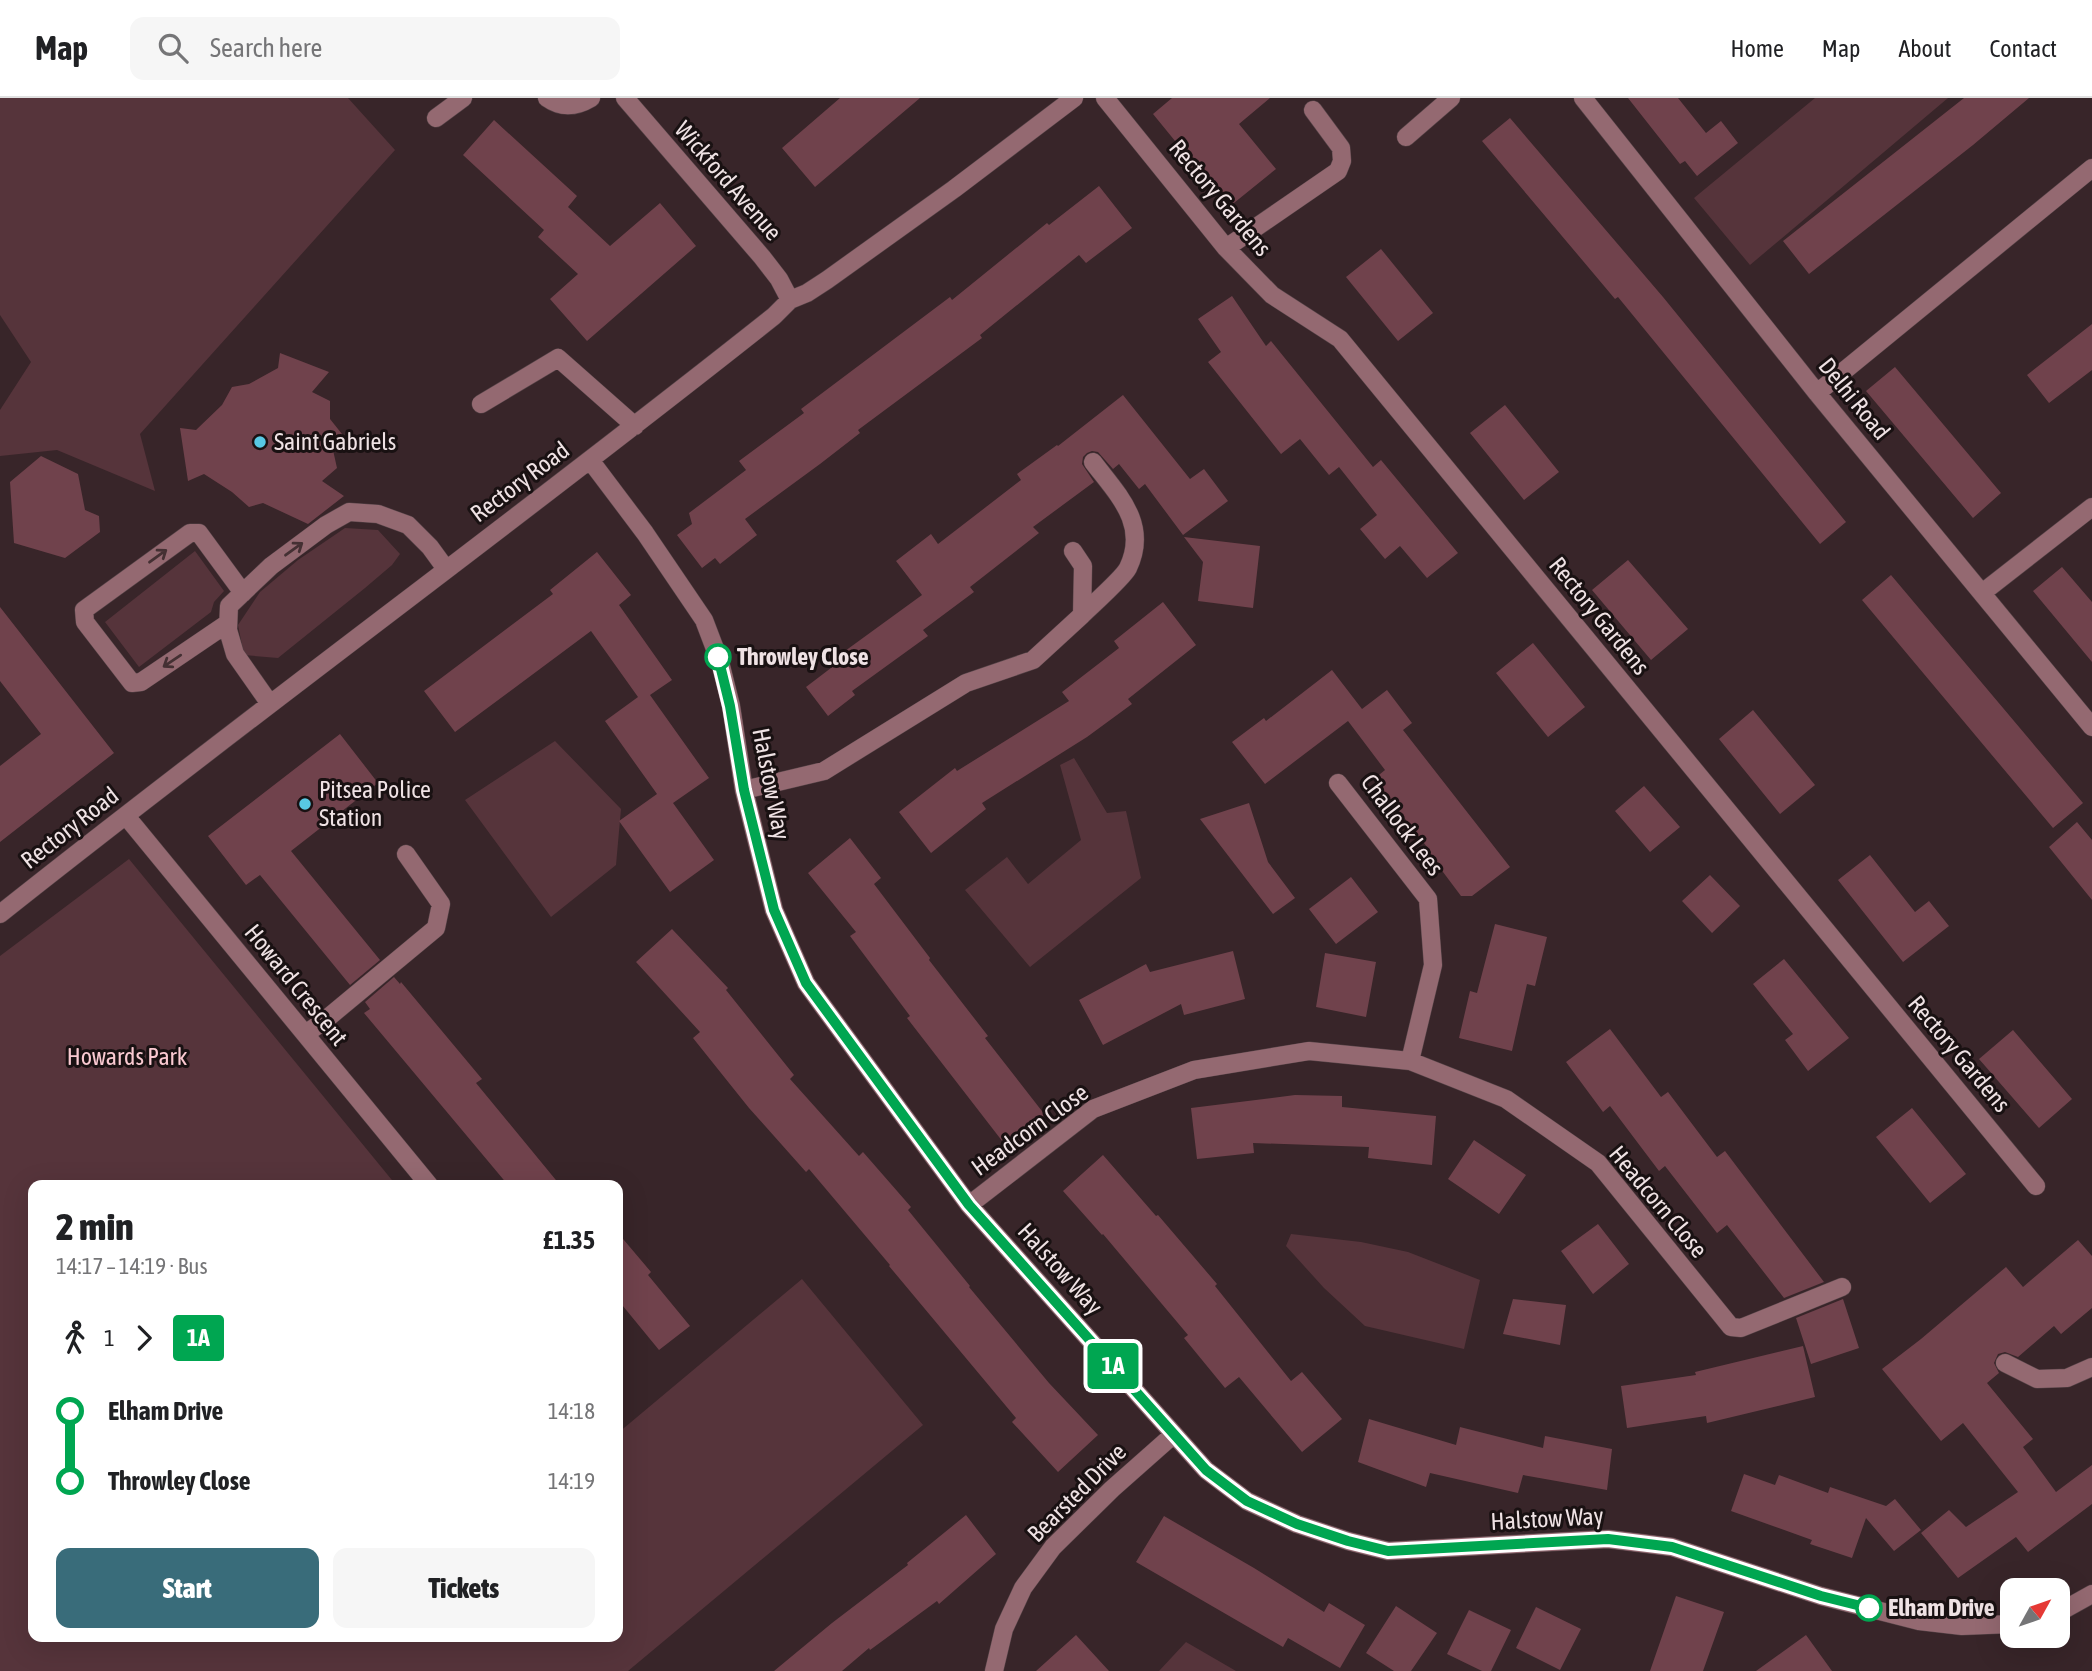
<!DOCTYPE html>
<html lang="en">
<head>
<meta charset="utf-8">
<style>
	body { margin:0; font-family:"Asap Condensed",sans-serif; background:#f6f6f6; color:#202124; height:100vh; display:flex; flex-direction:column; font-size:26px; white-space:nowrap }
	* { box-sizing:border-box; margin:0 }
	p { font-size:23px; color:#757577 }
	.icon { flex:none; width:38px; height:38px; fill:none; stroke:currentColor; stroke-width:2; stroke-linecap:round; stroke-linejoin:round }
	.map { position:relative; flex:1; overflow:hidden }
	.panel { position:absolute; left:28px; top:1082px; width:595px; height:462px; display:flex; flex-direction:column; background:#fff; border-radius:14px; box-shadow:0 7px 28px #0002 }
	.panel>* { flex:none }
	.badge { padding:0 14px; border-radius:5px; font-size:24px; line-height:46px }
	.needle { width:46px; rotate:50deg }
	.controls { position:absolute; left:2000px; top:1480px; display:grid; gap:14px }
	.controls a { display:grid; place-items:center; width:70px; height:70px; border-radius:14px; background:#fff; box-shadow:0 7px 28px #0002; font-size:35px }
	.map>.badge { position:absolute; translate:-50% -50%; box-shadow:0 0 0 4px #fff }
	.legs { display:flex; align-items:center; gap:10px; height:77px; padding:0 28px; font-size:23px }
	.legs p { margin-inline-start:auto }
	.head { display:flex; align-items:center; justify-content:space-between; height:119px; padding:0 28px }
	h1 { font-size:38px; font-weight:800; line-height:52px }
	.cta { display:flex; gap:14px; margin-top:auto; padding:14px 28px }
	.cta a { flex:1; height:80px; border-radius:14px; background:#396c7a; color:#fff; font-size:28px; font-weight:800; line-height:80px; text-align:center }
	.cta a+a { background:#f6f6f6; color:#202124 }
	ul { padding:0 28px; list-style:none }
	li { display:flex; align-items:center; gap:24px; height:70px; font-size:26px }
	li i { display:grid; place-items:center; width:10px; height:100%; margin:0 9px; background:currentColor }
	li i::after { content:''; width:18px; height:18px; margin:-9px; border:5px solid; border-radius:50%; background:#fff }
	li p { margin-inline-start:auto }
	li:first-child i { background:linear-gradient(#0000 50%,currentColor 0) }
	li:last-child i { background:linear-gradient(currentColor 50%,#0000 0) }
	header { display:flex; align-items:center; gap:42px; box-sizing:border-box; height:98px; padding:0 35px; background:#fff; border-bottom:2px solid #e0e0e0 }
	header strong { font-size:33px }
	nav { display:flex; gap:38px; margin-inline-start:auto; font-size:24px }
	.search { width:490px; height:63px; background:#f6f6f6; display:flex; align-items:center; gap:18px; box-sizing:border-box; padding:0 24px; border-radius:14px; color:#757577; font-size:26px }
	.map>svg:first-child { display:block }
</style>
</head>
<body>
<header>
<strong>Map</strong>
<div class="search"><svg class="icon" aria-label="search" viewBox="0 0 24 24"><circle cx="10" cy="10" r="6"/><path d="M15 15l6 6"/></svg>Search here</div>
<nav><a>Home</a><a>Map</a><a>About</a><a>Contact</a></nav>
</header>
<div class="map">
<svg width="2092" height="1573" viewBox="0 0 2092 1573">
	<rect width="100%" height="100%" fill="#382529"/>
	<path fill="#56343b" d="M0 0H348L395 52 140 336 155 393 57 352 0 358V312L31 264 0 217Z
		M1815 0H1948L1750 167 1694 100Z
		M345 430 378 432 400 456 392 467 365 490 278 560 244 557 238 527 260 494 298 462Z
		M195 453 224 493 214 504 211 514 139 569 105 524Z
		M555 643 621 711 616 767 551 819 465 702Z
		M1074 660 1107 715 1126 713 1141 780 1030 869 965 792 1007 759 1028 786 1081 742 1060 667Z
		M129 761 396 1087H33V1538H618V1335L802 1181 923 1327 628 1573H0V858Z
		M1291 1136 1361 1144 1408 1154 1480 1182 1464 1251 1365 1228 1324 1190 1286 1148Z
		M1186 1544 1236 1573H1159Z"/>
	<path fill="#70424c" d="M840 0H920L815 89 782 50Z
		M1172 0H1270L1239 26 1276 71 1229 109 1153 16Z
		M1628 0H1678L1706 35 1721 23 1738 45 1697 78 1685 63 1680 66Z
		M1964 0H2029L1973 47 1809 176 1783 143Z
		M1510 20 1663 199 1846 424 1820 446 1618 199 1615 201 1482 43Z
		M494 22 577 98 568 109 610 148 660 105 696 148 587 243 550 201 578 176 538 139 544 132 463 57Z
		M1099 88 1132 130 1086 165 1079 157 980 237 982 240 858 332 860 335 820 366 745 421 757 437 720 466 715 460 702 470 677 437 692 426 689 415 746 372 739 363 804 315 801 311 950 199 952 202 1047 125 1049 127Z
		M1381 151 1433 215 1398 243 1346 179Z
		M1232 198 1266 248 1271 243 1373 369 1381 362 1458 455 1427 480 1400 448 1385 461 1360 431 1377 417 1339 369 1329 377 1300 341 1281 356 1208 264 1221 254 1198 221Z
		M2092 226V272L2049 305 2027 277Z
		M280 255 329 274 312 294 330 303V321L342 336 333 352 337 370 322 383 344 398 308 426 263 405 249 409 232 394 204 376 188 383 180 330 196 332 222 307 232 289 249 286 278 270Z
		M1895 269 2001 395 1973 420 1866 293Z
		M1123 297 1190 381 1204 371 1228 403 1183 437 1145 386 1139 391 1119 366 1113 371 1098 354 1092 353 1087 355 1083 359 1082 366 1094 384 1033 429 1039 435 970 489 974 494 923 532 928 538 852 593 855 597 828 618 806 589 848 557 845 553 922 497 896 463 931 436 938 446 1021 382 1017 376 1057 347 1058 348Z
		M1505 307 1559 374 1524 402 1470 335Z
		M41 358 78 376 85 412 99 418 100 434 65 460 14 445 10 384Z
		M1184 439 1260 448 1253 510 1198 503 1203 464Z
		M597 454 631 497 619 507 672 582 650 597 709 680 673 705 714 762 670 794 619 723 657 696 605 623 638 599 591 533 455 634 424 593 553 496 550 492Z
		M1628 462 1688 531 1651 562 1592 492Z
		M2062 469 2092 504V564L2033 493Z
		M1891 477 2083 705 2053 730 1862 502Z
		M1163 504 1196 547 1128 601 1132 606 1087 639 982 705 986 711 931 755 899 714 955 670 957 673 1069 603 1062 594 1119 550 1114 543Z
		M0 509 114 655 0 744V668L41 636 0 583Z
		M1533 545 1585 609 1548 639 1496 575Z
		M1332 572 1362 611 1387 592 1412 625 1403 632 1510 769 1472 798H1461L1425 750 1427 749 1374 681 1385 672 1348 623 1265 686 1232 644 1264 620 1266 623Z
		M1753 612 1815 687 1780 716 1719 641Z
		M340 636 378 685 291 753 380 862 350 887 260 777 246 787 208 738Z
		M1644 688 1680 729 1650 754 1615 713Z
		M1249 705 1268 764 1295 800 1273 816 1200 721Z
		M2077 724 2092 742V802L2049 749Z
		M850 740 881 780 874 786 930 860 929 862 988 938 985 940 1045 1017 1006 1048 907 920 910 918 850 838 856 834 808 775Z
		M1870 757 1915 814 1929 803 1949 828 1903 864 1838 782Z
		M1710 777 1740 808 1712 835 1682 803Z
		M1351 779 1378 814 1336 846 1309 811Z
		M1495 826 1547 839 1535 888 1527 886 1512 953 1459 940 1470 893 1477 895Z
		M672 831 728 890 726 892 794 977 790 981 859 1058 863 1054 911 1109 908 1112 970 1188 969 1189 1049 1285 1098 1337 1058 1374 1012 1324 1016 1320 889 1168 890 1167 809 1071 806 1074 749 1010 693 940 700 934 636 864Z
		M1233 853 1245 901 1184 917 1181 906 1103 947 1079 902 1146 866 1150 874Z
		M1325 855 1376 864 1366 919 1316 909Z
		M1784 861 1849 940 1808 973 1785 942 1793 936 1753 886Z
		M394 879 400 886 401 884 482 981 476 985 560 1087H508L364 915 370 911 365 904Z
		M1610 931 1661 999 1668 994 1717 1059 1725 1053 1824 1184 1784 1200 1727 1127 1717 1135 1665 1068 1659 1073 1610 1008 1603 1014 1566 964Z
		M2013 932 2072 1001 2039 1030 1979 961Z
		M1295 997 1342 998V1009L1436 1018 1432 1067 1368 1060 1369 1049 1253 1045 1254 1055 1197 1061 1191 1010Z
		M1912 1010 1966 1076 1930 1105 1876 1039Z
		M1474 1042 1526 1077 1499 1116 1448 1081Z
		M1103 1057 1156 1118 1158 1117 1217 1186 1215 1188 1291 1283 1302 1274 1342 1321 1302 1354 1239 1279 1225 1290 1184 1240 1188 1237 1103 1136 1102 1137 1063 1093Z
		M1598 1126 1629 1166 1593 1196 1561 1153Z
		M618 1135 651 1174 648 1177 690 1228 659 1252 618 1202Z
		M2078 1142 2092 1158V1210L2061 1236 2054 1228 2018 1259 2005 1254 1998 1256 1994 1265 1999 1275 1987 1285 2033 1341 2023 1349 2056 1394 2092 1367V1406L2028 1454 2016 1439 1958 1480 1921 1435 1949 1412 1966 1429 2018 1394 1963 1325 1941 1343 1882 1271 1921 1241 2006 1169 2023 1189Z
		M1513 1201 1566 1207 1560 1247 1503 1236Z
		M1843 1201 1859 1250 1811 1266 1796 1220Z
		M1803 1248 1815 1299 1707 1325 1706 1318 1627 1330 1621 1288 1696 1277 1695 1274Z
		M1369 1321 1456 1347 1460 1329 1543 1350 1545 1338 1612 1351 1607 1392 1523 1377 1518 1395 1430 1375 1426 1389 1358 1364Z
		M1744 1376 1775 1387 1779 1377 1828 1395 1830 1389 1886 1408 1895 1401 1921 1432 1894 1453 1866 1420 1852 1460 1810 1446 1812 1442 1731 1413Z
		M966 1417 996 1456 939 1506 937 1503 870 1552 869 1550 842 1573H774L832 1525 908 1467 907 1465Z
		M1164 1418 1254 1470 1324 1514 1329 1505 1365 1527 1340 1570 1288 1540 1283 1549 1136 1464Z
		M1676 1498 1724 1514 1703 1573H1650Z
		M1396 1508 1437 1535 1411 1573H1394L1366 1555Z
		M1536 1509 1581 1531 1560 1572 1516 1550Z
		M1469 1512 1511 1532 1491 1573H1482L1447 1556Z
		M1076 1537 1109 1573H1036Z
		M1806 1537 1832 1573H1756Z"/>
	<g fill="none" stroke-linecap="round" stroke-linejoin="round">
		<g stroke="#554347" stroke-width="19">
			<path id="minor" d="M547 0C561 10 576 9 591 0
				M625 0 762 159 779 181 790 202
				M1105 0 1226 150 1272 197 1340 241 2036 1088
				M1583 0 1817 295 2092 629
				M436 20 463 0
				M1406 39 1451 0
				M1226 150 1338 73 1342 63 1341 50 1313 12
				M1817 295 2092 70
				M481 306 558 260 635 328
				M590 362 645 435 704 522 720 564 731 608 744 692 774 812 806 885 969 1107 1206 1372 1247 1403 1297 1426 1348 1443 1388 1453 1608 1441 1672 1449 1821 1498 1919 1523 1962 1528 2012 1526
				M1982 495 2092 409
				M1082 517C1092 507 1123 480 1128 470 1149 426 1118 397 1093 364
				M228 525 141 584 132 585 85 524 84 512 190 435H199L243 495
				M270 606 235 556 228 532 229 508 271 468 326 427 349 414 378 416 408 427 430 449 446 471
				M1338 685 1428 801 1433 867 1410 963
				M744 692 824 673 966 585 1033 562 1082 517 1083 468 1073 453
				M126 718 429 1087
				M0 816C255 613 519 421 774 218L790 202 807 195 827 182 954 91 1074 0
				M305 936 324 923 436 830 441 806 406 756
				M969 1107 1093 1011 1194 972 1309 953 1410 963 1506 1001 1598 1065 1731 1229 1741 1230 1842 1189
				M2005 1265 2037 1281 2067 1280 2092 1269
				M2058 1515 2092 1496
				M994 1573 1004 1531 1023 1490 1053 1449 1112 1391 1173 1337"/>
		</g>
		<use href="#minor" stroke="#946971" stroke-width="18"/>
	</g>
	<defs><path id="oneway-shaft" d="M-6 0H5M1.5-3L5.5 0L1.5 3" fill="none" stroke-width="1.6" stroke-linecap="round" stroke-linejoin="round" transform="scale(1.75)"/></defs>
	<g stroke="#443033">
		<use href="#oneway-shaft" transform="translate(294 451) rotate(-36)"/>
		<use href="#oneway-shaft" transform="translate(158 458) rotate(-36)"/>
		<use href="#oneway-shaft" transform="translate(172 563) rotate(146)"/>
	</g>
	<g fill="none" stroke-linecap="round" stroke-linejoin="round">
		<g stroke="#fff" stroke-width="16">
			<path id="line-1" d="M718 559 730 608 744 692 774 812 806 885 969 1107 1206 1372 1247 1403 1297 1426 1348 1443 1388 1453 1608 1441 1672 1449 1821 1498 1869 1510"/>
		</g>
		<use href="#line-1" stroke="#00a651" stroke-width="10"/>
	</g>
	<g fill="#58c8e4" stroke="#191112" stroke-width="2.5">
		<circle cx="260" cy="344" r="7"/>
		<circle cx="305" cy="706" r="7"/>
	</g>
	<g fill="#fff" stroke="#00a651" stroke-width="3.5">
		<circle cx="718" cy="559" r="12"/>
		<circle cx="1869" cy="1510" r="12"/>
	</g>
	<g text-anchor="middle" stroke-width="6" stroke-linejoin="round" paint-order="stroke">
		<g font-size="24" fill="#efe2e4" stroke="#191112">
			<text transform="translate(728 83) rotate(49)" y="8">Wickford Avenue</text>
			<text transform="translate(1220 100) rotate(50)" y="8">Rectory Gardens</text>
			<text transform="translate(1854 301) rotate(51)" y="8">Delhi Road</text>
			<text transform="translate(520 384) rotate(-37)" y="8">Rectory Road</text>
			<text transform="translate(1599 518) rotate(51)" y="8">Rectory Gardens</text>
			<text transform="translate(771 686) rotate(79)" y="8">Halstow Way</text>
			<text transform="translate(1402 727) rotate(53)" y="8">Challock Lees</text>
			<text transform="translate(70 730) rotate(-38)" y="8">Rectory Road</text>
			<text transform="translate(296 887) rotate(51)" y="8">Howard Crescent</text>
			<text transform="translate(1959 956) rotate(50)" y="8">Rectory Gardens</text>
			<text transform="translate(1030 1032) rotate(-36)" y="8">Headcorn Close</text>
			<text transform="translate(1658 1104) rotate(50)" y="8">Headcorn Close</text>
			<text transform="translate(1060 1171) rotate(48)" y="8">Halstow Way</text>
			<text transform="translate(1077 1395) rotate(-45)" y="8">Bearsted Drive</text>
			<text transform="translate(1547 1421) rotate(-3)" y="8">Halstow Way</text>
		</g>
		<g font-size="24" fill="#efe2e4" stroke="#191112" text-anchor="start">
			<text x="274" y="352">Saint Gabriels</text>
			<text x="319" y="700">Pitsea Police<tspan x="319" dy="28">Station</tspan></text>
		</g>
		<g font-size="24" font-weight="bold" fill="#efe2e4" stroke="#191112" text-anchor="start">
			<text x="737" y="567">Throwley Close</text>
			<text x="1888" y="1518">Elham Drive</text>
		</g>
		<g font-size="24" fill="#fac9d1" stroke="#191112">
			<text x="127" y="967">Howards Park</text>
		</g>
	</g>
</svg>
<div class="controls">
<a><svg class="needle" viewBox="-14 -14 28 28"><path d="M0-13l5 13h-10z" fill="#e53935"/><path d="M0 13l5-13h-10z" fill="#757577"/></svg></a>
</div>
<b class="badge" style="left:1113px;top:1268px;background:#00a651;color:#fff">1A</b>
<section class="panel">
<div class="head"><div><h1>2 min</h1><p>14:17 – 14:19 · Bus</p></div><b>£1.35</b></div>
<div class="legs"><svg class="icon" aria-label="walk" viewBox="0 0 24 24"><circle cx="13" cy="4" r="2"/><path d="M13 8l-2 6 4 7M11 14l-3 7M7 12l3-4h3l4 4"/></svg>1<svg class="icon" aria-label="forward" viewBox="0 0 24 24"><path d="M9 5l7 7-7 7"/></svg><b class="badge" style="background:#00a651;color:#fff">1A</b></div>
<ul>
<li><i style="color:#00a651"></i><b>Elham Drive</b><p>14:18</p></li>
<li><i style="color:#00a651"></i><b>Throwley Close</b><p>14:19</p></li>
</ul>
<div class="cta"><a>Start</a><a>Tickets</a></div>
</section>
</div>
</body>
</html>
